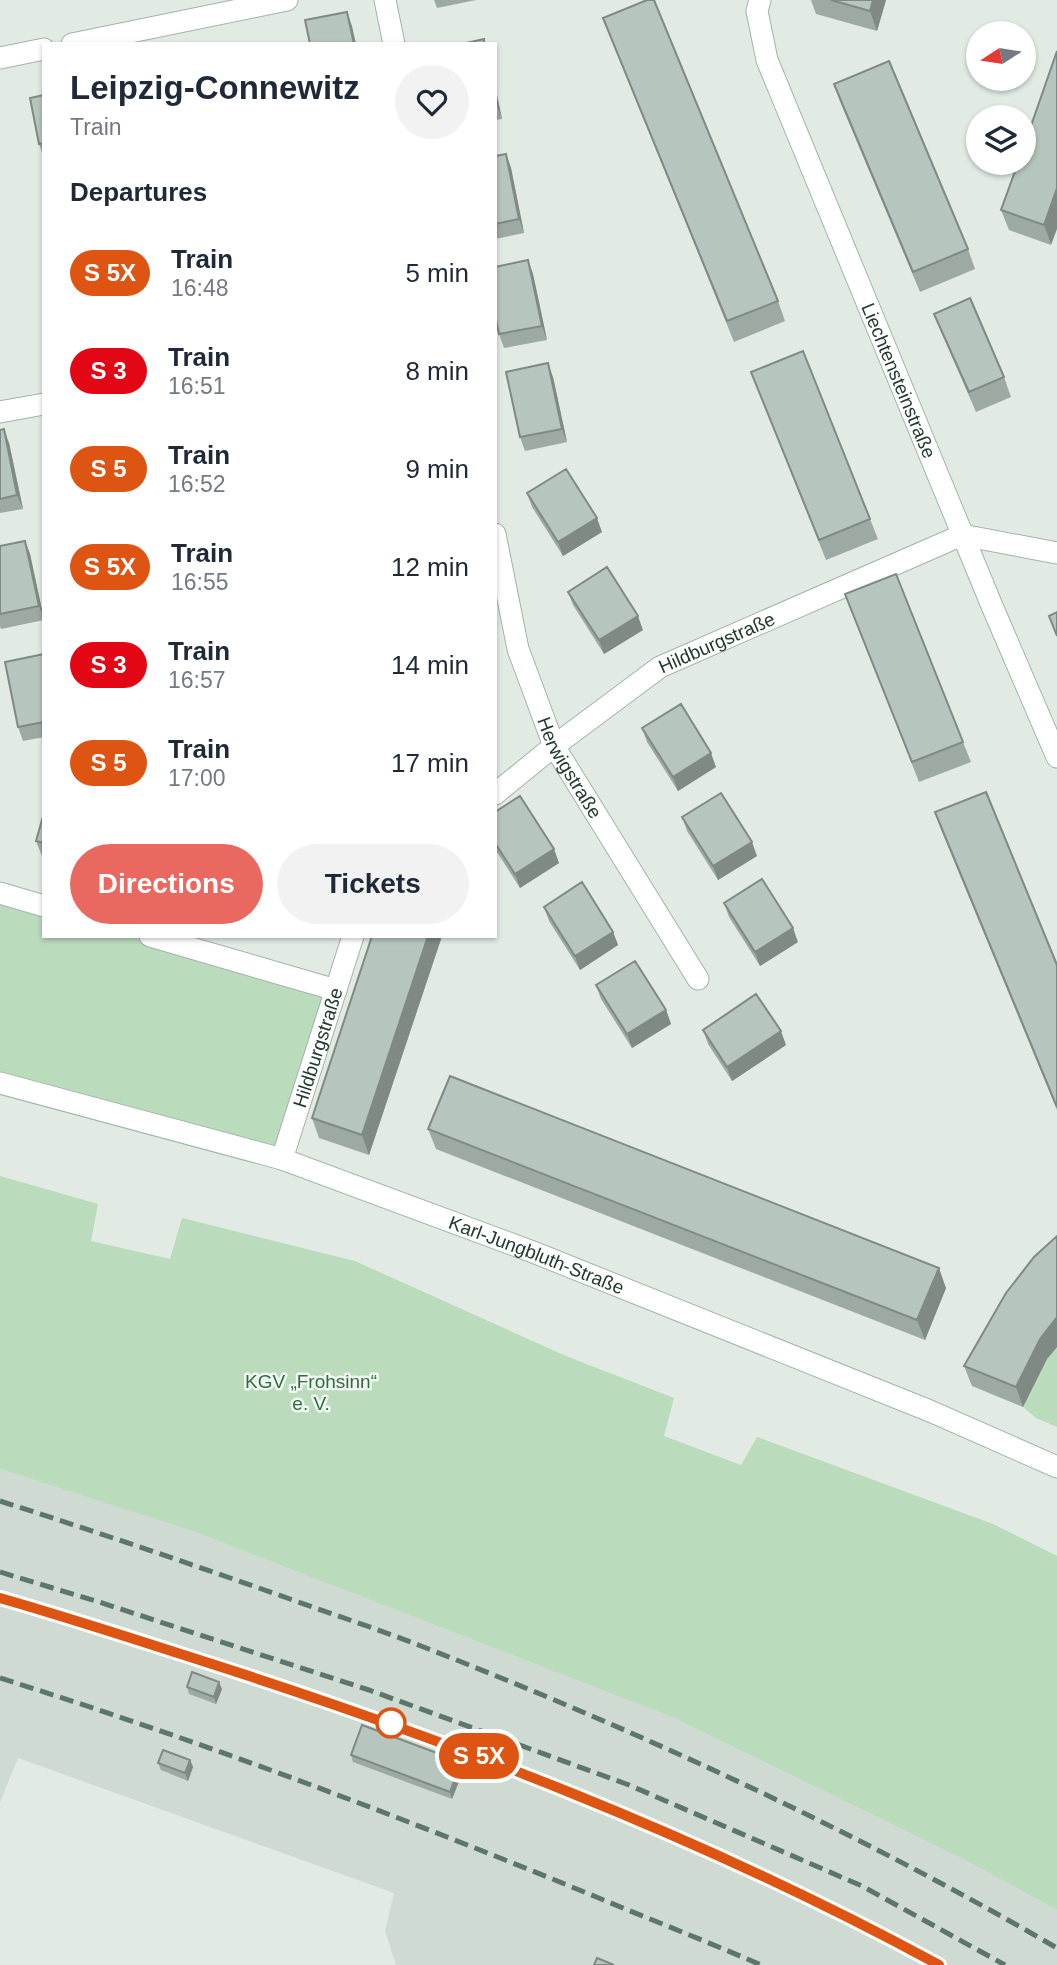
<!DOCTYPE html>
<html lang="en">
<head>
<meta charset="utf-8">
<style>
	body { margin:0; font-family:Arial,sans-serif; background:#f2f2f3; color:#1f2937; height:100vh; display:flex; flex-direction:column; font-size:26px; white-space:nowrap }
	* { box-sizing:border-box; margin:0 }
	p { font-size:23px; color:#747a83 }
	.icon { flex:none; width:38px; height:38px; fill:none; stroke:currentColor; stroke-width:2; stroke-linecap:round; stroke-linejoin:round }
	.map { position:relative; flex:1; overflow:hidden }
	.side { position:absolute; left:42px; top:42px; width:455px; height:896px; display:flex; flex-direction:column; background:#fff; border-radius:0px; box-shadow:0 2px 5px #0004 }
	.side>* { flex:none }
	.badge { padding:0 14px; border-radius:23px; font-size:24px; line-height:46px }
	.needle { width:46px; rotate:258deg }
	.tools { position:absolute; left:966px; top:21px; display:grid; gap:14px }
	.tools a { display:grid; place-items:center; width:70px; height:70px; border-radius:50%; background:#fff; box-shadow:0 2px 5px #0004; font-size:35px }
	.map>.badge { position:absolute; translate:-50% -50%; box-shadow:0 0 0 4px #fff }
	h2 { padding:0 28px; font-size:26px; line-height:63px }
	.round { display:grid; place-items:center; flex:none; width:74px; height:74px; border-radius:37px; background:#f2f2f3 }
	.overview { display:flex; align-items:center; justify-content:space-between; height:119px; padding:0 28px }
	h1 { font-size:33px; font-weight:600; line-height:52px }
	.button { display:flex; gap:14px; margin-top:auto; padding:14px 28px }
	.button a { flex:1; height:80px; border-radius:42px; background:#e96860; color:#fff; font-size:28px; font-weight:600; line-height:80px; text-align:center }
	.button a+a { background:#f2f2f3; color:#1f2937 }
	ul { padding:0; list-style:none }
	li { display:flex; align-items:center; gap:21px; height:98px; padding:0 28px }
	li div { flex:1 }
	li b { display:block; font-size:26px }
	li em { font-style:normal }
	li .badge { min-width:77px; font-weight:700; text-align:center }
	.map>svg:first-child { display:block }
</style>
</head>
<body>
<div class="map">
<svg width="1057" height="1965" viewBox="0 0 1057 1965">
	<rect width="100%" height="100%" fill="#e1ebe4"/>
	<path fill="#cfdad3" d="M0 1469 195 1532 674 1718 963 1859 1057 1910V1965H396L385 1931 394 1893 18 1758 0 1802Z"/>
	<path fill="#bbdbbd" d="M0 893 44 906V936H150L336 990 282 1159 0 1083Z
		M0 1176 98 1204 91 1241 170 1259 182 1218 355 1261 566 1356 674 1398 664 1436 741 1465 757 1437 993 1524 1057 1556V1910L963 1859 674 1718 195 1532 0 1469Z
		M1057 1347V1427L1036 1418 1023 1407 1047 1359Z"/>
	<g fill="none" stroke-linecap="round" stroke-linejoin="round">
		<g stroke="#a4b2aa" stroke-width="23">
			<g id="street">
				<path d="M385 0 394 44"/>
				<path d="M72 44 287 0"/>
				<path d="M0 58 44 49"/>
				<path d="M0 412 44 404"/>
				<path id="s1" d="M495 534 518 649 554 746 698 979"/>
				<path id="s2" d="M495 794 554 746 660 667 962 535 1057 553"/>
				<path d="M0 893 44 906"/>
				<path d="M150 936 336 990"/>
				<path id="s3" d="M282 1159 353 936"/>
			</g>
		</g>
		<g stroke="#a0b6aa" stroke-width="23">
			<g id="secondary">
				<path id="s4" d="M760 0 757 11 767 60 992 606 1057 757"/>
				<path id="s5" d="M0 1083 282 1159 533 1252 930 1411 1057 1467"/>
			</g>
		</g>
		<use href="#street" stroke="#fff" stroke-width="21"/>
		<use href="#secondary" stroke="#fff" stroke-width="21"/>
		<path stroke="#5d766a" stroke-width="5" stroke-dasharray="14 7" stroke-linecap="butt" d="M0 1501C97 1532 194 1565 290 1599 334 1615 378 1629 421 1646 639 1731 854 1830 1057 1948
			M0 1572 99 1602 369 1690 629 1785 862 1886 1005 1965
			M0 1598 287 1687 421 1733 560 1787 804 1897 939 1965
			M0 1678C201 1741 399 1816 594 1896 649 1919 706 1941 761 1965"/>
	</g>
	<path fill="#9da9a3" d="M434 0H476L437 8Z
		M811 0H886L877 31 816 14Z
		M603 18 778 301 785 321 734 342Z
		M834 84 968 249 975 269 920 292 841 104Z
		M495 86 502 119 495 120Z
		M44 95V158L39 144Z
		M506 154 511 168 524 233 495 239V156Z
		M1024 163 1051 245 1009 230 1001 210Z
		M528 260 533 274 547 340 504 348 499 334Z
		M934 314 1004 377 1011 397 976 412 942 334Z
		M751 372 870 519 878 539 826 560Z
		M553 377 567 442 525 451 520 437Z
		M0 430 9 443 23 509 0 513Z
		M527 493 602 532 563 556 532 507Z
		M25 541 30 554 44 620 1 629 0 626V546Z
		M568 592 643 630 604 654 573 605Z
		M845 594 963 742 971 762 919 782Z
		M44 654V737L23 741 18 727Z
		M642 728 716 767 678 791 647 742Z
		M495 812 559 863 520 888 495 849Z
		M935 812 1057 965V1110L942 832Z
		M44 813V861L36 841Z
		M682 817 757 856 718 880 687 831Z
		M724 903 798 942 760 966 729 917Z
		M544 907 613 932 618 945 580 970 549 921Z
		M372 936H440L441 939 369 1155 319 1138 312 1118Z
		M596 985 666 1010 671 1024 632 1048 601 999Z
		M703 1030 786 1045 732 1081 708 1044Z
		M428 1129 946 1288 925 1340 436 1149Z
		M1057 1236V1347L1047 1359 1023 1407 972 1386 964 1366Z
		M187 1687 222 1689 216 1704 189 1694Z
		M351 1755 461 1762 464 1769 452 1799 353 1762Z
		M190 1760 193 1767 188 1781 161 1770 158 1763Z"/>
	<path fill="#7f8a84" d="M873 0H886L877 31 870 11Z
		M347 12 352 26 356 44H354Z
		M495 86 502 119 497 105 495 97Z
		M506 154 511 168 524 233 519 219Z
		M1057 188V229L1051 245 1044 225Z
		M528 260 533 274 547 340 542 326Z
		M548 363 553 377 567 442 562 429Z
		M4 429 9 443 23 509 17 495Z
		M597 518 602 532 563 556 558 542Z
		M25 541 30 554 44 619 39 606Z
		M638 616 643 630 604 654 599 640Z
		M711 753 716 767 678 791 673 777Z
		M752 842 757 856 718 880 713 866Z
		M554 849 559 863 520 888 515 874Z
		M793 928 798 942 760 966 755 952Z
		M613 932 618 945 580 970 575 956Z
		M428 936H440L441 939 369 1155 362 1135Z
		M666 1010 671 1024 632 1048 627 1034Z
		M781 1031 786 1045 732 1081 727 1067Z
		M939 1268 946 1288 925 1340 917 1320Z
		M1057 1317V1347L1047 1359 1023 1407 1016 1387 1040 1339Z
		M219 1682 222 1689 216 1704 214 1697Z
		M190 1760 193 1767 188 1781 185 1773Z
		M461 1762 464 1769 452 1799 450 1792Z"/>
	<path fill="#b6c5bd" stroke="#7f8a84" stroke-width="2" d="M647 0H654L778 301 727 321 603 18Z
		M831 0H873L870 11Z
		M347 12 354 44H310L305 20Z
		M484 39V44H462Z
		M1057 51V188L1044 225 1001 210 1018 163H1024V146Z
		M889 61 968 249 913 272 834 84Z
		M44 95V143L39 144 30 98Z
		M506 154 519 219 495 224V156Z
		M528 260 542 326 499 334 495 315V267Z
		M970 298 1004 377 969 392 934 314Z
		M803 351 870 519 819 540 751 372Z
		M548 363 562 429 520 437 506 372Z
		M4 429 17 495 0 499V430Z
		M566 469 597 518 558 542 527 493Z
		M25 541 39 606 0 614V546Z
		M607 567 638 616 599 640 568 592Z
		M896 574 963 742 912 762 845 594Z
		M1057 612V636L1049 616Z
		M44 654V722L18 727 5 662Z
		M681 704 711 753 673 777 642 728Z
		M986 792 1057 965V1107L935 812Z
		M721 793 752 842 713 866 682 817Z
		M520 796 554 849 515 874 495 843V812Z
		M44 813V843L36 841Z
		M762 879 793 928 755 952 724 903Z
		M582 882 613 932 575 956 544 907Z
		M372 936H428L362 1135 312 1118Z
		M635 961 666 1010 627 1034 596 985Z
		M756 994 781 1031 727 1067 703 1030Z
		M450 1076 939 1268 917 1320 428 1129Z
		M1057 1236V1317L1040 1339 1016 1387 964 1366 1006 1293 1034 1257Z
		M192 1672 219 1682 214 1697 187 1687Z
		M362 1725 461 1762 450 1792 351 1755Z
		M163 1750 190 1760 185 1773 158 1763Z
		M597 1958 614 1965H594Z"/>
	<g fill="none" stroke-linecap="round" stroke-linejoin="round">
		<g stroke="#fff" stroke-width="16">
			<path id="line" d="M0 1598C63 1616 125 1636 187 1656 445 1738 700 1835 939 1965"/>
		</g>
		<use href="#line" stroke="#dd5413" stroke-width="10"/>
	</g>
	<circle fill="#fff" stroke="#dd5413" stroke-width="3.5" cx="391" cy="1723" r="14"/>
	<g text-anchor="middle" stroke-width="5" stroke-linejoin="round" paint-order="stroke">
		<g font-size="19" fill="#223a2f" stroke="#f1f7f3">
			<text dy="7" stroke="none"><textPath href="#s4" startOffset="408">Liechtensteinstraße</textPath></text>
			<text dy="7" stroke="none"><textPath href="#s2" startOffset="270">Hildburgstraße</textPath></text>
			<text dy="7" stroke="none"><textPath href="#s1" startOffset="247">Herwigstraße</textPath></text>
			<text dy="7" stroke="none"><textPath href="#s3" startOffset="117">Hildburgstraße</textPath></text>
			<text dy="7" stroke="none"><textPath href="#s5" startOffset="564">Karl-Jungbluth-Straße</textPath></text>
		</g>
		<g font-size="19" fill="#2f6e3c" stroke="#f1f7f3">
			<text x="311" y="1388">KGV „Frohsinn“<tspan x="311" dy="22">e. V.</tspan></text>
		</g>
	</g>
</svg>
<div class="tools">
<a><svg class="needle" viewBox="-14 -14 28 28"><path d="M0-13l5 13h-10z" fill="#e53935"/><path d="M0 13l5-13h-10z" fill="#747a83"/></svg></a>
<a><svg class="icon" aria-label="layers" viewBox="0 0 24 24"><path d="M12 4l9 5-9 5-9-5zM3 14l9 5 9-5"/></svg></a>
</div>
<b class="badge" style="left:479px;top:1756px;background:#dd5413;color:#fff">S 5X</b>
<section class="side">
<div class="overview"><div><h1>Leipzig-Connewitz</h1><p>Train</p></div><a class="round"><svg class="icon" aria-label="heart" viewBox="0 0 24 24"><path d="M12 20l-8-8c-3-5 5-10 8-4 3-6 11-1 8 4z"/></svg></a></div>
<h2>Departures</h2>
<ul>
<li><span class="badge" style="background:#dd5413;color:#fff">S 5X</span><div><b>Train</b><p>16:48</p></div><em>5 min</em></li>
<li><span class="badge" style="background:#e30614;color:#fff">S 3</span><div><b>Train</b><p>16:51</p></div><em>8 min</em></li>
<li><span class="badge" style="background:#dd5413;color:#fff">S 5</span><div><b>Train</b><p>16:52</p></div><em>9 min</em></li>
<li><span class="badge" style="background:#dd5413;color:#fff">S 5X</span><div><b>Train</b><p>16:55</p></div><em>12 min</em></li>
<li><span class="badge" style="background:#e30614;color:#fff">S 3</span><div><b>Train</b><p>16:57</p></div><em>14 min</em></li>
<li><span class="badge" style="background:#dd5413;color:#fff">S 5</span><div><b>Train</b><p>17:00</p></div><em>17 min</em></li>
</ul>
<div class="button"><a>Directions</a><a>Tickets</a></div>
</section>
</div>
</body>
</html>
